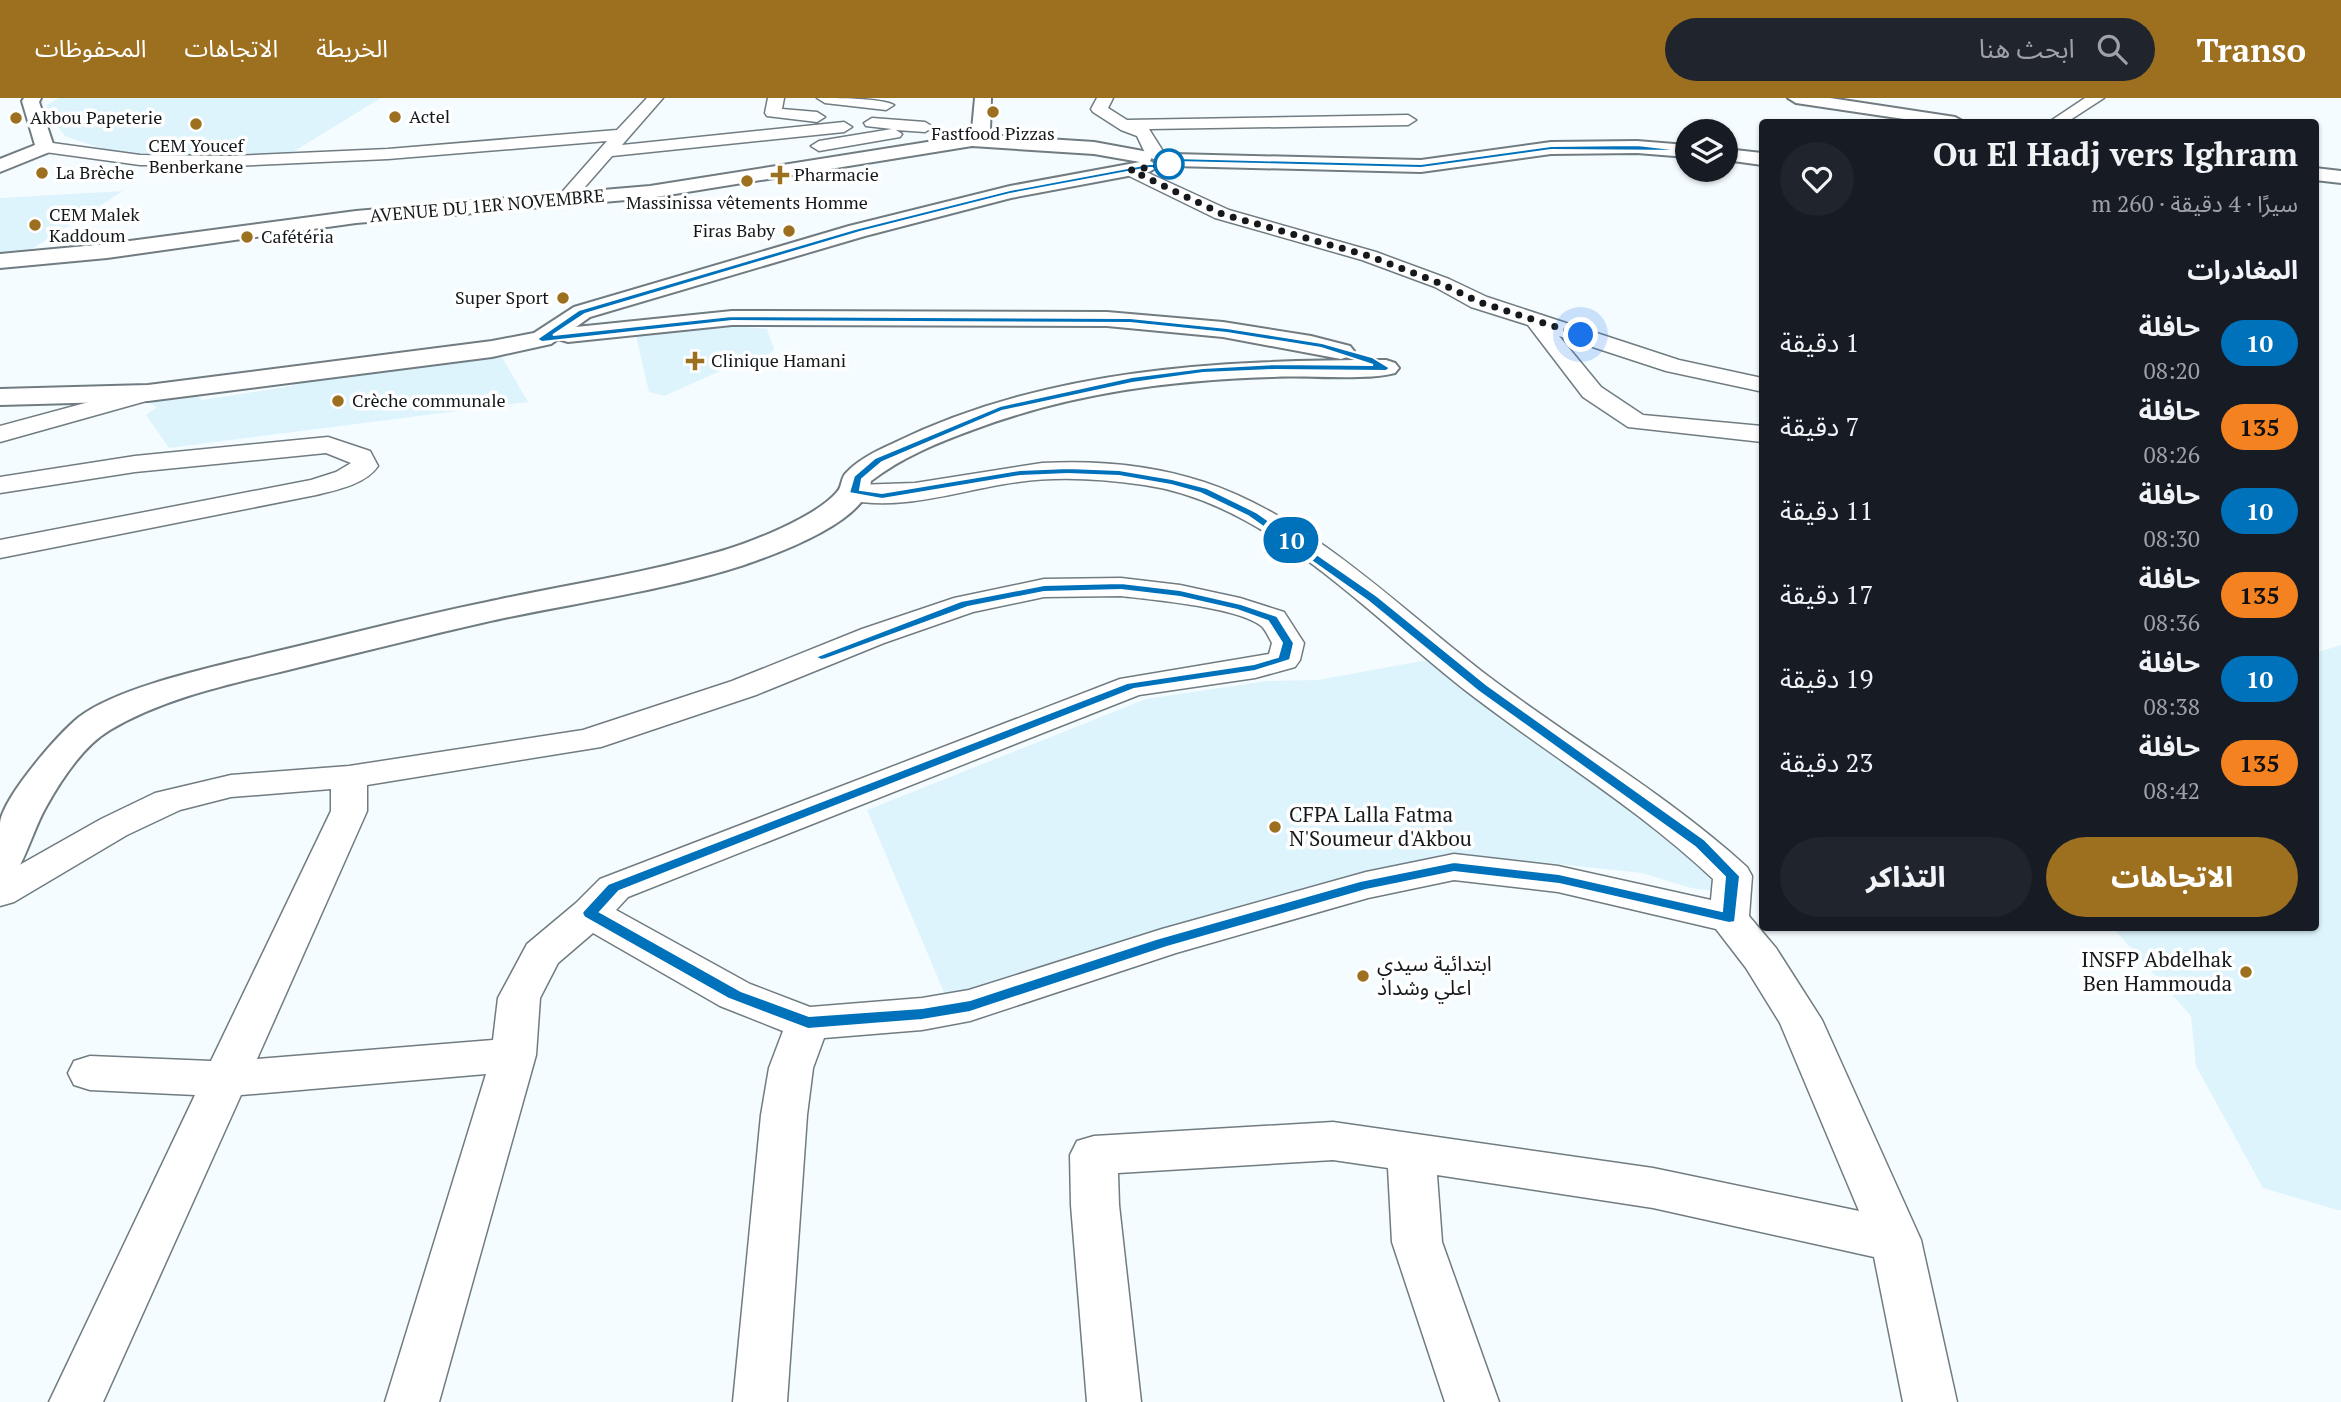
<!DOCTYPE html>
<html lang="ar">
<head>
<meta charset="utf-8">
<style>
	body { margin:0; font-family:"PT Serif","Noto Sans Arabic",serif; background:#20242c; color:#f1f3f6; direction:rtl; height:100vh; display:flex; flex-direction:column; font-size:26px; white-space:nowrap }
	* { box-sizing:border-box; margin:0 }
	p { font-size:23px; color:#9ea1a6 }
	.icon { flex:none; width:38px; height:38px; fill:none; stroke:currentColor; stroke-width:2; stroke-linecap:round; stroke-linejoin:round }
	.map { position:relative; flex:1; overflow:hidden; direction:ltr }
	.side { position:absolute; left:1759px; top:21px; width:560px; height:812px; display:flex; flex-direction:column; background:#171b24; border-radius:7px; box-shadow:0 2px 5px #0004; direction:rtl }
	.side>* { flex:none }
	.badge { padding:0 14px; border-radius:23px; font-size:24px; line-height:46px }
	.tools { position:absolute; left:1675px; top:21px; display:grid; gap:14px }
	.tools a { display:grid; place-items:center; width:63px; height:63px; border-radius:50%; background:#171b24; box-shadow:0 2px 5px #0004; font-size:35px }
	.you { position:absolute; width:35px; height:35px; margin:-18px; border:5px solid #fff; border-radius:50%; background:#1a73e8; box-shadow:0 0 0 10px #1a73e833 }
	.map>.badge { position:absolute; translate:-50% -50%; box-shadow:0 0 0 4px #fff }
	h2 { padding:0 21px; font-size:26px; line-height:63px }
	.round { display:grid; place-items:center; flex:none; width:74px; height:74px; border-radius:37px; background:#20242c }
	.overview { display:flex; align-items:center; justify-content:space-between; height:119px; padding:0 21px }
	h1 { font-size:33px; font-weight:800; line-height:52px }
	.button { display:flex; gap:14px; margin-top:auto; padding:14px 21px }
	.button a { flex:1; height:80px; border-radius:42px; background:#9d7020; color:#fff; font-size:28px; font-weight:800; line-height:80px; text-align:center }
	.button a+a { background:#20242c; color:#f1f3f6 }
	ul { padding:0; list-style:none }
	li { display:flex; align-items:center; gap:21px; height:84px; padding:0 21px }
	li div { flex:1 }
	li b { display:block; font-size:26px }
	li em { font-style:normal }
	li .badge { min-width:77px; font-weight:700; text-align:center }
	header { display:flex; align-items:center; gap:42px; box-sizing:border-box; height:98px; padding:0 35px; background:#9d7020; color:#fff }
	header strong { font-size:33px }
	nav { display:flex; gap:38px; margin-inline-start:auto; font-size:24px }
	.search { width:490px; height:63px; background:#20242c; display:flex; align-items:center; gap:18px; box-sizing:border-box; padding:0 24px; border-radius:38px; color:#9ea1a6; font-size:26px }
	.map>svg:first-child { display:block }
</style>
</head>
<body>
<header>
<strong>Transo</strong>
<div class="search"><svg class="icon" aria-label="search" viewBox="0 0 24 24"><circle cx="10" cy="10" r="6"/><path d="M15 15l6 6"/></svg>ابحث هنا</div>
<nav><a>الخريطة</a><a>الاتجاهات</a><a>المحفوظات</a></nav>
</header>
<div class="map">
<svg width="2341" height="1304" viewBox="0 0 2341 1304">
	<rect width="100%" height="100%" fill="#f4fcff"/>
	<path fill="#def4fd" d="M59 0H381L288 57 146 58 103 51 65 38 46 13 47 7Z
		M123 93 27 154 0 156V100Z
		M733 228 767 231 774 252 769 256 727 270 664 298 649 294 636 238Z
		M502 259 528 304 169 350 146 317 157 309 146 302 192 295 202 302 292 288 297 283 462 260 478 263Z
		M2341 547V1112H2337L2263 1090 2196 968 2191 918 2113 830H2315V555Z
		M1432 561 1700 745 1721 794 1691 790 1642 775 1462 756 951 911 867 712 1146 601 1267 583 1318 582Z"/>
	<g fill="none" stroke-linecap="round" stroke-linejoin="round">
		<g stroke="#707c81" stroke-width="3">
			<path id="minor" d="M647 0H663L622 47 844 24 852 29 844 34 612 58 570 106 564 108 555 102 607 43 388 61 232 68 140 67 45 54 37 49 45 44 140 57 232 58 388 51 617 32Z
				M768 0H784L782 11 817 14 825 19 817 24 767 18 765 15Z
				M817 0C836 0 881 0 894 7L886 12 825 5Z
				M1097 0H1113L1108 10 1127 22 1408 17 1416 22 1408 27 1149 31 1166 58 1157 63 1146 57 1137 38 1121 32 1093 14 1091 11Z
				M2085 0H2104L2067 24H2049Z
				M872 20 925 24 933 29 925 34 896 32 902 36 900 39 819 53 811 48 819 43 892 31 866 28 864 25Z
				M1131 67 1229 112 1376 154 1449 181 1487 199 1679 262 1762 280V292L1759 293 1666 273 1559 238 1601 289 1643 317 1762 328V344L1628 329 1583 299 1528 227 1471 209 1435 189 1362 162 1215 120 1125 76 1122 72 1125 68Z
				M148 288 157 290 160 295 157 300 0 344V328Z
				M328 339 370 353 378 368C366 386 337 392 316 397L0 460V442L311 382 336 374 351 365 326 355 135 374 0 395V379L135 358Z
				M1042 365C1096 362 1153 367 1204 384 1314 420 1405 516 1496 584 1579 646 1669 698 1747 769L1752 778 1749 818 1776 850 1822 922 1921 1142 1957 1304H1903L1874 1159 1653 1110 1437 1077 1442 1144 1499 1304H1445L1392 1144 1388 1070 1333 1062 1118 1075 1119 1107 1141 1304H1087L1071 1107 1070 1057 1077 1043 1094 1038 1333 1024 1653 1070 1859 1113 1780 925 1746 870 1716 831 1558 794 1454 782 1368 800 1176 855 970 923 922 932 824 940 813 970 807 1017 787 1304H733L761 1017 769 970 783 933 720 908 593 835 558 865 540 900 536 957 439 1304H385L486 976 241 997 103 1304H49L195 997 90 992 74 987 68 975 74 963 90 958 211 963 331 713V691L231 699 180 712 127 737 14 804 0 808V778L101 721 155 695 231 677 349 668 583 632 732 583 862 531 954 500 1044 481 1121 480 1180 487 1240 500 1284 514 1304 545 1300 562 1295 569 1255 580 1139 597 628 799 616 812 750 886 810 909 922 900 969 892 1162 831 1366 774 1454 756 1558 768 1711 802 1713 781C1640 712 1554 660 1474 599 1376 525 1271 405 1144 387 1102 381 1060 378 1018 384 963 391 901 415 845 401L841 395 845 389 855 387 915 385ZM1121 498C1154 502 1235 509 1260 527 1265 530 1269 540 1272 545L1269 556 1120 581 600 781 576 805 527 846 498 900 493 942 257 961 367 713V687L601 649 756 597 884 545 973 514 1044 499Z"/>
		</g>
		<g stroke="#707c81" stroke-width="4">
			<path id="tertiary" d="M24 0H41L39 4 54 49 52 53 0 74V61L35 47 22 3Z
				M975 0H991L990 33 1002 38 1094 44 1143 53 1150 55 1152 59 1150 63 1159 68 1149 74 1011 100 865 138 590 219 576 229 732 213 1107 214 1223 224 1311 238 1350 248 1354 253 1350 258 1341 261 1223 239 1107 228 732 227 568 244 558 241 551 246 492 259 148 303 0 307V291L148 287 492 243 534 235 574 209 849 128 1010 88 1140 64 1094 56 972 48 650 100 356 125 107 160 0 170V156L107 146 356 113 650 88 959 39 963 34 972 32Z
				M1637 43 1687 47V59L1637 55 1551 56 1421 74 1173 68 1164 62 1173 56 1421 62 1551 44Z
				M1726 51 1762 55V67L1726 62Z
				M1386 262 1395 265 1399 270 1395 275C1364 283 1308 277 1273 279 1171 282 1072 295 975 331 939 344 902 359 871 383 867 423 779 455 744 467 660 494 571 505 486 524 424 538 362 554 300 569 237 585 167 598 110 632 83 648 61 682 46 709 34 730 28 755 15 776L0 780C0 762 0 743 0 725 3 699 58 636 79 619 120 588 214 569 265 556 339 539 413 519 487 504 564 487 643 476 718 454 750 445 816 419 837 394 843 388 840 380 847 374 859 361 878 352 894 345 1048 270 1218 262 1386 262Z"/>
		</g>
		<g stroke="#707c81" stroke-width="4">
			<path id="secondary" d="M1788 0H1830L1955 19 1964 24H1924L1796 5Z
				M2315 70 2341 73V85L2315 82Z"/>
		</g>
		<use href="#minor" fill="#fff" fill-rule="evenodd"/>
		<use href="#tertiary" fill="#fff" fill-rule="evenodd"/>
		<use href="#secondary" fill="#fff" fill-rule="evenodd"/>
	</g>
	<path fill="#0072bc" stroke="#fff" stroke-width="2" d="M1637 47 1690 53 1551 52 1421 70 1176 64 1164 70H1149L1010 96 860 134 585 216 553 237 732 218 1130 220 1227 230 1322 245 1372 259 1390 270 1386 273 1275 272 1203 275 1132 285 1002 313 882 364 862 381 860 392 882 395 1020 372 1068 370 1119 372 1172 381 1207 390 1256 414 1377 498 1487 587 1705 742 1740 778 1735 824 1729 825 1559 786 1454 774 1366 792 1167 849 970 914 922 922 808 931 729 901 584 819 582 815 584 812 608 786 1127 585 1254 566 1278 559 1282 545 1268 523 1237 512 1180 499 1121 492 1044 494 968 509 826 561 821 562 815 559 961 503 1044 487 1121 485 1180 492 1241 506 1277 518 1294 545 1290 562 1255 573 1134 591 619 793 600 814 741 893 809 918 922 910 970 902 1156 841 1360 783 1454 764 1559 776 1722 813 1725 779 1695 749 1478 593 1368 503 1248 418 1200 395 1171 387 1119 378 1068 376 1020 378 882 401 849 395 854 378 875 360 1000 308 1132 279 1203 270 1275 266 1373 267 1321 250 1227 235 1130 225 732 223 542 244 537 241 579 212 855 131 1010 92 1149 66H1163L1173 60 1421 66 1551 48Z"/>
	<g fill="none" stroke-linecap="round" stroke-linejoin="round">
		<path stroke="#15191b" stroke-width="7" stroke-dasharray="0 12.6" d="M1169 66 1131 72 1222 116 1369 158 1442 186 1479 204 1581 237"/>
	</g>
	<g fill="#9d7020" stroke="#fff" stroke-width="2.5">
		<circle cx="993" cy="14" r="7"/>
		<circle cx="395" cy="19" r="7"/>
		<circle cx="16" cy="20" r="7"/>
		<circle cx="196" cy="26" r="7"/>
		<circle cx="42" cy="75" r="7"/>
		<path d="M776.5 66.5h7v7h7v7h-7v7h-7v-7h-7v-7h7z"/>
		<circle cx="747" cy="83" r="7"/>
		<circle cx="35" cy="127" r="7"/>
		<circle cx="789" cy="133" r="7"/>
		<circle cx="247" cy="139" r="7"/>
		<circle cx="563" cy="200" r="7"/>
		<path d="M691.5 252.5h7v7h7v7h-7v7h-7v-7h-7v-7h7z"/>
		<circle cx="338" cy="303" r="7"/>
		<circle cx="1275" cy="729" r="7"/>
		<circle cx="2246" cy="874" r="7"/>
		<circle cx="1363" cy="878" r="7"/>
	</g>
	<circle fill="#fff" stroke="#0072bc" stroke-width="3.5" cx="1169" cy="66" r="14"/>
	<g text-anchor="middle" stroke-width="7" stroke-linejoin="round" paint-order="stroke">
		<g font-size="18" fill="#15191b" stroke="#fff" text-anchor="start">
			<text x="409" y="25">Actel</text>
			<text x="30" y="26">Akbou Papeterie</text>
			<text x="993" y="42" text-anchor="middle">Fastfood Pizzas</text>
			<text x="196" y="54" text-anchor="middle">CEM Youcef<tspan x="196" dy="21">Benberkane</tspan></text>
			<text x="56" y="81">La Brèche</text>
			<text x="794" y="83">Pharmacie</text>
			<text x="747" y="111" text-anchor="middle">Massinissa vêtements Homme</text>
			<text x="49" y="123">CEM Malek<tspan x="49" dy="21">Kaddoum</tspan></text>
			<text x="775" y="139" text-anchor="end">Firas Baby</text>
			<text x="261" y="145">Cafétéria</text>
			<text x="549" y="206" text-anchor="end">Super Sport</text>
			<text x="711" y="269">Clinique Hamani</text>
			<text x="352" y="309">Crèche communale</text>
		</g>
		<g font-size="18" fill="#15191b" stroke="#fff">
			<text transform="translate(487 108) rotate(-5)" y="6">AVENUE DU 1ER NOVEMBRE</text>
		</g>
		<g font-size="21" fill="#15191b" stroke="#fff" text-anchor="start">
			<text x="1289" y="724">CFPA Lalla Fatma<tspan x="1289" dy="24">N'Soumeur d'Akbou</tspan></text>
			<text x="2232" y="869" text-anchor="end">INSFP Abdelhak<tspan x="2232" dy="24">Ben Hammouda</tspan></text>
			<text x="1377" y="873">ابتدائية سيدي<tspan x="1377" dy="24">اعلي وشداد</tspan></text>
		</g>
	</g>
</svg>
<div class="tools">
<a><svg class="icon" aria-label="layers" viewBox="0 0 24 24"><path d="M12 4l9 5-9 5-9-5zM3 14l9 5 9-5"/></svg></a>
</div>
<div class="you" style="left:1581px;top:237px"></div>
<b class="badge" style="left:1291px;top:442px;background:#0072bc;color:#fff">10</b>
<section class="side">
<div class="overview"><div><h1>Ou El Hadj vers Ighram</h1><p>سيرًا · 4 دقيقة · 260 m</p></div><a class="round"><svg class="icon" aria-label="heart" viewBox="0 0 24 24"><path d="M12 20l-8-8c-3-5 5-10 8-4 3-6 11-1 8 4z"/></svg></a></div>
<h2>المغادرات</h2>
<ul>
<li><span class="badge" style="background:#0072bc;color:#fff">10</span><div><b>حافلة</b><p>08:20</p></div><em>1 دقيقة</em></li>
<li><span class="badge" style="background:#f58220;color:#111">135</span><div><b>حافلة</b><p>08:26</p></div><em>7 دقيقة</em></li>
<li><span class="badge" style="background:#0072bc;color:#fff">10</span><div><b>حافلة</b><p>08:30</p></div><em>11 دقيقة</em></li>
<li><span class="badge" style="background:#f58220;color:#111">135</span><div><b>حافلة</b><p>08:36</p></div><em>17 دقيقة</em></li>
<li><span class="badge" style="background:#0072bc;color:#fff">10</span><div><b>حافلة</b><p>08:38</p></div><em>19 دقيقة</em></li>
<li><span class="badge" style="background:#f58220;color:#111">135</span><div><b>حافلة</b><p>08:42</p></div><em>23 دقيقة</em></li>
</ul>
<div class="button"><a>الاتجاهات</a><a>التذاكر</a></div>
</section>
</div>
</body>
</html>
